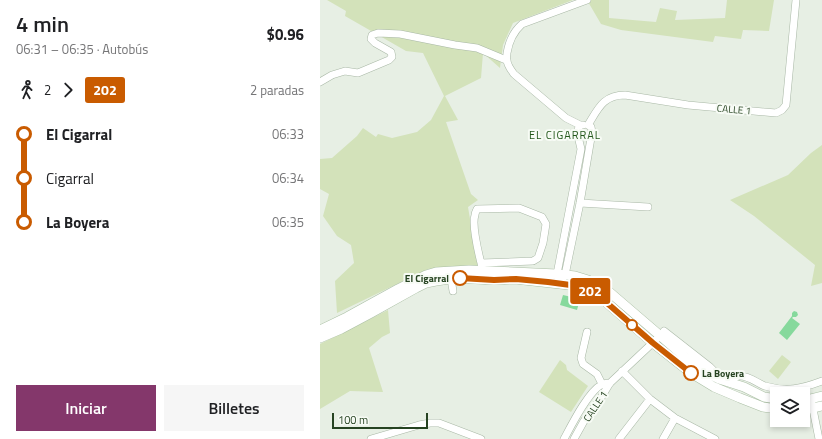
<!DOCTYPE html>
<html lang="es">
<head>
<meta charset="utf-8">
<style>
	body { margin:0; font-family:"Titillium Web",sans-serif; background:#f6f6f6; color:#202124; height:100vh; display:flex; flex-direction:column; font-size:15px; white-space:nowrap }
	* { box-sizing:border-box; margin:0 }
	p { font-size:13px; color:#757577 }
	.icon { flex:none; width:22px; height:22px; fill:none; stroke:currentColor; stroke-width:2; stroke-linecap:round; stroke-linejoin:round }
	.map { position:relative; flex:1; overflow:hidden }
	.panel { display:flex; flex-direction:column; background:#fff; width:320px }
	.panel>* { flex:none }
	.badge { padding:0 8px; border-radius:3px; font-size:14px; line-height:26px }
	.fabs { position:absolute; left:450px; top:387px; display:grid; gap:8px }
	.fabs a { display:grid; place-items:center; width:40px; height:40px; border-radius:0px; background:#fff; box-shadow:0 2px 6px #0003; font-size:20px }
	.scale { position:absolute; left:12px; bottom:10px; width:96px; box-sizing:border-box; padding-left:4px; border:2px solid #264321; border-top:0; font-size:11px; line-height:14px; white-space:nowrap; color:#264321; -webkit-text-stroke:3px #f7fbf5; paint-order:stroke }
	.map>.badge { position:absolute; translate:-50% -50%; box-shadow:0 0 0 2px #fff }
	.legs { display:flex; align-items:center; gap:6px; height:44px; padding:0 16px; font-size:13px }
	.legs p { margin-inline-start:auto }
	.overview { display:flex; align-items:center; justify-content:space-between; height:68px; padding:0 16px }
	h1 { font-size:22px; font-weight:600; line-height:30px }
	.action { display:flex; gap:8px; margin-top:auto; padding:8px 16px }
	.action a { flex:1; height:46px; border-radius:0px; background:#84376b; color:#fff; font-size:16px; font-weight:600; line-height:46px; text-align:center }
	.action a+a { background:#f6f6f6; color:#202124 }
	ul { padding:0 16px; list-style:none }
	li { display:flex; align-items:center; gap:14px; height:44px; font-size:15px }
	li i { display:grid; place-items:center; width:6px; height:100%; margin:0 5px; background:currentColor }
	li i::after { content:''; width:10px; height:10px; margin:-5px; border:3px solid; border-radius:50%; background:#fff }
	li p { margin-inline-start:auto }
	li:first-child i { background:linear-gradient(#0000 50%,currentColor 0) }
	li:last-child i { background:linear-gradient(currentColor 50%,#0000 0) }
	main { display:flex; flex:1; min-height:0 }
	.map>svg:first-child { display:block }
</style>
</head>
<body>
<main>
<section class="panel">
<div class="overview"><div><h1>4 min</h1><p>06:31 – 06:35 · Autobús</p></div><b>$0.96</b></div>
<div class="legs"><svg class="icon" aria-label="walk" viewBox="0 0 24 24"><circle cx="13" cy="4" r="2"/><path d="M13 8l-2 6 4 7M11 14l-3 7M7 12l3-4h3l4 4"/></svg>2<svg class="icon" aria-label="forward" viewBox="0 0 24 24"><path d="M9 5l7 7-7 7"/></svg><b class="badge" style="background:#c95b00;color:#fff">202</b><p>2 paradas</p></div>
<ul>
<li><i style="color:#c95b00"></i><b>El Cigarral</b><p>06:33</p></li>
<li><i style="color:#c95b00"></i><span>Cigarral</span><p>06:34</p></li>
<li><i style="color:#c95b00"></i><b>La Boyera</b><p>06:35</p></li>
</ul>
<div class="action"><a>Iniciar</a><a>Billetes</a></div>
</section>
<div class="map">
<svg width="502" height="439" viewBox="0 0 502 439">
	<rect width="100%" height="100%" fill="#e7efe4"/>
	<path fill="#d3e2ba" d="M7 0H253L193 23 183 45 180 68 163 53 161 78 125 96 138 120 126 122 151 194 158 200 148 207 158 267H123L108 269 17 313 15 281 34 263 31 245 17 236 3 216 9 194 0 189V159L12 158 37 136 43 128 56 137 58 134 72 138 97 132 111 120 124 96 103 53 86 51 25 16 26 11Z
		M267 0H289V18L336 22 340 8 357 11 355 20 405 18 407 0H454L449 31 423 30 421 39 395 36 393 42 301 30 281 24Z
		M502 145V283L491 286 495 265 434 216 410 200 468 175 491 153Z
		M68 310 70 333 62 337 49 348 63 392 30 391 0 409V344Z
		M462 355 471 362 458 379 449 371Z
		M240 360 246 365 247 370 268 386 251 412 219 392Z"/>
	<path fill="#86d99c" d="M243 295 260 299 257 310 240 305Z
		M474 311 477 312 478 315 476 317H473L472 318 480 324 467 340 459 333 472 316V313Z"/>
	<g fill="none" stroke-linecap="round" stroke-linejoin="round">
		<g stroke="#a9b8a6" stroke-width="8">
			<path id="street" d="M0 82 12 75 25 71 38 73 69 60 72 57 71 52 55 43 51 39 52 35 58 33 80 34 135 45 157 48 186 60
				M260 125 246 118 194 74C191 70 187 65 187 60 186 57 187 55 187 53 189 41 193 32 202 24L267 0
				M268 125C278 109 283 95 305 95L368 105 456 113 462 110 466 105 476 0
				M260 203 328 207
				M161 263 213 261 218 258 223 243 226 224 222 217 199 208 157 209C156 211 155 213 155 215 151 227 160 259 163 271
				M238 278 237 274 261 149 257 132 260 125H263
				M243 278 245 275 260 203 272 132 271 127 268 125
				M131 279 133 291
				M344 331 390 367 394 371 393 376
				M267 332 261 358 263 364 277 374 282 384
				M302 371 330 399 355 418 395 439
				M405 381C409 379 414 377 419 376 428 375 437 383 445 386 467 392 481 389 502 381
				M492 404 499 439
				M51 439 99 425 110 423H119L161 439
				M244 439C251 426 268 392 281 385 284 383 287 383 290 383
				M254 439 264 421 279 401 290 383 340 336
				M299 439 330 399
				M343 439 355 418"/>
		</g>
		<g stroke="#aabfa4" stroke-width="10">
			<path id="secondary" d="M0 330 27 317 78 289 106 275 116 272 149 270 237 274 255 276 268 280 287 290 365 357 387 373 399 379 424 387 444 397 457 399
				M0 338 21 329 51 313 96 288 106 283 116 281 137 278 174 280 195 279 258 286 268 290 279 296 333 343 371 373 394 387 420 398 443 407 457 409
				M483 400 490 399 502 396
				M483 409 493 408 502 406"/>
		</g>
		<use href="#street" stroke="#fff" stroke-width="7"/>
		<use href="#secondary" stroke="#fff" stroke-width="9"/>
	</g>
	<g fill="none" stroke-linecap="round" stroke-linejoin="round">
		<g stroke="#fff" stroke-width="9">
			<path id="line-1" d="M140 278 174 280 196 279 228 282 258 286 268 290 279 296 333 343 371 373"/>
		</g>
		<use href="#line-1" stroke="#c95b00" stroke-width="6"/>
	</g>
	<g fill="#fff" stroke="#c95b00" stroke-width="2">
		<circle cx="140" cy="278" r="7"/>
		<circle cx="312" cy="325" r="5"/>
		<circle cx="371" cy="373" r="7"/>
	</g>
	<g text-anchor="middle" stroke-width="4" stroke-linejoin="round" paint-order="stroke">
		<g font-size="10" fill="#264321" stroke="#f7fbf5">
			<text transform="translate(414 109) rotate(5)" y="4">CALLE 1</text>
			<text transform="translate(275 406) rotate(-56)" y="4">CALLE 1</text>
		</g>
		<g font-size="10" font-weight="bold" fill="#264321" stroke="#f7fbf5" text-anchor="end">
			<text x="129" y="282">El Cigarral</text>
			<text x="382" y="377" text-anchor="start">La Boyera</text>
		</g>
		<g font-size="11" letter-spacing="1" fill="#22571a" stroke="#f7fbf5">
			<text x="245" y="139">EL CIGARRAL</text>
		</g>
	</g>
</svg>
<div class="fabs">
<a><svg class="icon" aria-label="layers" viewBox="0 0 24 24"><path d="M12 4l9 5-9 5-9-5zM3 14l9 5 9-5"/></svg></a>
</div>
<div class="scale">100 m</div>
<b class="badge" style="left:270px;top:291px;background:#c95b00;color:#fff">202</b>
</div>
</main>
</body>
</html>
